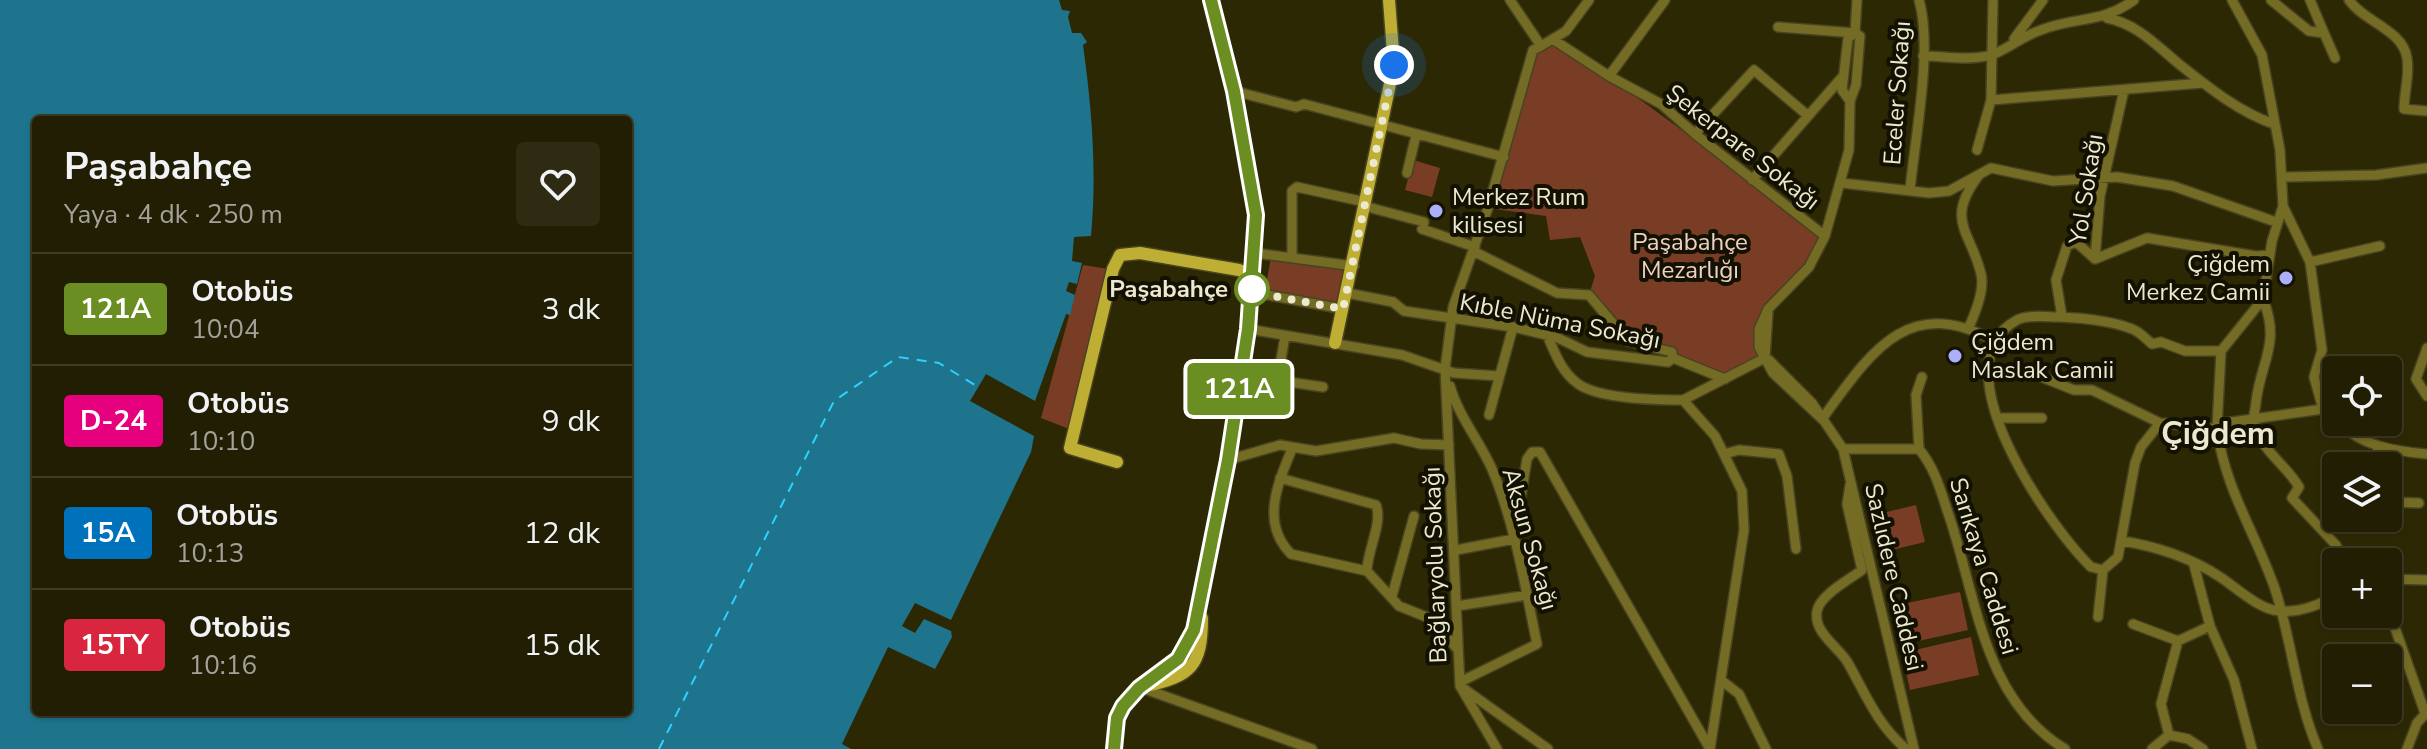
<!DOCTYPE html>
<html lang="tr">
<head>
<meta charset="utf-8">
<style>
	body { margin:0; font-family:"Nunito Sans",sans-serif; background:#2e2b12; color:#f1f3f6; height:100vh; display:flex; flex-direction:column; font-size:30px; white-space:nowrap }
	* { box-sizing:border-box; margin:0 }
	p { font-size:26px; color:#a2a29a }
	.icon { flex:none; width:44px; height:44px; fill:none; stroke:currentColor; stroke-width:2; stroke-linecap:round; stroke-linejoin:round }
	.map { position:relative; flex:1; overflow:hidden }
	.drawer { position:absolute; left:32px; top:116px; width:600px; height:600px; display:flex; flex-direction:column; background:#221e03; border-radius:8px; box-shadow:0 2px 6px #0004,0 0 0 2px #3f3c25 }
	.drawer>* { flex:none }
	.badge { padding:0 16px; border-radius:6px; font-size:28px; line-height:52px }
	.buttons { position:absolute; left:2322px; top:356px; display:grid; gap:16px }
	.buttons a { display:grid; place-items:center; width:80px; height:80px; border-radius:8px; background:#221e03; box-shadow:0 2px 6px #0004,0 0 0 2px #3f3c25; font-size:40px }
	.you { position:absolute; width:40px; height:40px; margin:-20px; border:6px solid #fff; border-radius:50%; background:#1a73e8; box-shadow:0 0 0 12px #1a73e833 }
	.map>.badge { position:absolute; translate:-50% -50%; box-shadow:0 0 0 4px #fff }
	.round { display:grid; place-items:center; flex:none; width:84px; height:84px; border-radius:8px; background:#2e2b12 }
	.overview { display:flex; align-items:center; justify-content:space-between; height:136px; padding:0 32px }
	h1 { font-size:38px; font-weight:700; line-height:60px }
	ul { padding:0; list-style:none }
	li { display:flex; align-items:center; gap:24px; height:112px; padding:0 32px; border-top:2px solid #3f3c25 }
	li div { flex:1 }
	li b { display:block; font-size:30px }
	li em { font-style:normal }
	li .badge { min-width:88px; font-weight:700; text-align:center }
	.map>svg:first-child { display:block }
</style>
</head>
<body>
<div class="map">
<svg width="2427" height="749" viewBox="0 0 2427 749">
	<rect width="100%" height="100%" fill="#2d2804"/>
	<path fill="#793d25" d="M1554 40C1648 101 1734 172 1825 236L1809 267 1768 309 1765 358 1725 379 1630 338 1589 295 1595 276 1580 237 1550 240 1546 216 1488 208 1533 50Z
		M1413 160 1440 168 1432 197 1405 190Z
		M1271 257 1348 269 1340 303 1265 291Z
		M1083 265 1109 269 1069 429 1041 418Z
		M1916 505 1925 542 1879 553 1870 516Z
		M1960 592 1968 630 1901 645 1893 606Z
		M1971 637 1979 675 1910 690 1902 653Z"/>
	<path fill="#1e748c" fill-rule="evenodd" d="M0 0H1059L1062 10 1070 11 1068 17 1072 33H1081L1087 42 1083 45C1092 110 1097 171 1091 236L1074 237 1072 261 1082 263 1077 284 1069 282 1066 291 1075 295 1070 315 1066 314 1035 401 986 374 970 401 1034 436 1031 452 951 620 915 603 902 626 915 633 924 619 951 631 952 637 935 669 888 647 842 744 851 749H0ZM628 120V712H36V120Z"/>
	<g fill="none" stroke-linecap="round" stroke-linejoin="round">
		<path stroke="#2ed1fe" stroke-width="2" stroke-dasharray="10 8" stroke-linecap="butt" d="M659 749 834 401 898 357 939 363 978 387"/>
		<g stroke="#484321" stroke-width="12">
			<path id="minor" d="M1993 0 1991 100 2203 83
				M2271 0 2309 31 2324 33 2310 0
				M2349 0C2364 22 2403 30 2407 58 2410 74 2404 93 2404 109L2427 111
				M2107 18C2137 24 2156 45 2179 64 2208 87 2239 112 2274 124
				M1778 27 1855 33
				M2324 33 2335 58
				M2014 39 2043 0
				M1554 40 1609 76 1661 104 1695 134 1825 236
				M1541 46 1566 31 1589 0
				M1923 56C1944 56 1970 61 1991 55 2003 52 2024 35 2041 30 2077 16 2101 24 2134 0
				M1609 76 1665 0
				M2124 90 2100 196 2095 259 2147 238 2256 256 2269 255
				M1234 91 1296 107 1304 104 1504 157
				M1850 101 1842 90 1848 38 1855 33
				M1695 134 1754 70 1806 114
				M1977 150 1991 100
				M1407 173 1416 135
				M2283 177 2376 175 2427 168
				M1752 180 1844 75
				M1842 183 1929 193 1949 191 1991 168 2053 181 2117 177 2173 186 2276 222
				M1910 190C1915 138 1933 48 1919 0
				M1364 206 1424 222 1422 229 1475 247
				M2283 206 2310 262 2322 350 2314 377 2323 409
				M1473 251 1557 293 1589 295 1628 341 1672 352 1673 358 1725 379
				M1255 253 1354 266
				M1292 257V191L1297 187 1365 202
				M2310 262 2380 246
				M1252 292 1343 309
				M1347 293 1393 302 1404 311 1513 327 1558 338 1587 352 1668 362 1673 358
				M2263 299C2281 344 2261 360 2256 402 2256 407 2253 415 2254 420 2258 449 2286 464 2299 487L2292 498 2336 545 2343 562
				M2062 317 2056 280 2067 246 2076 242 2095 259
				M1248 329 1402 355 1454 373 1499 376
				M1968 329C1975 314 1985 290 1981 274 1971 231 1944 221 1979 175
				M1547 335C1555 353 1561 371 1577 383 1597 399 1658 400 1683 400
				M1285 336 1278 377 1282 381 1323 387
				M2427 348 2416 379 2427 396
				M2221 351H2185L2161 342 2152 344C2146 339 2139 331 2132 329 2112 321 2082 318 2060 317 2048 317 2028 314 2017 320 1936 364 2048 525 2091 567L2103 570 2118 557 2135 463 2141 447 2160 423C2180 423 2196 430 2217 428L2221 351 2263 299 2272 241 2283 206 2280 150 2262 55 2232 0
				M1765 358 1768 313
				M1769 360 1812 403 1843 449 1914 749
				M2026 376H2039L2074 390H2092L2160 423
				M1450 386C1459 417 1479 440 1492 469 1515 524 1525 586 1537 644L1460 682
				M1489 415 1513 327
				M1997 418H2042
				M1822 419 1773 373 1759 347V329L1768 309 1809 267 1825 236 1849 150 1850 101 1856 85 1860 36 1855 33 1857 0
				M1822 419C1869 355 1907 292 1994 341
				M2337 422C2363 446 2392 451 2427 454
				M2217 424 2323 409 2336 421
				M2217 428C2224 487 2256 534 2275 589 2292 641 2296 698 2318 749
				M1292 449C1278 483 1260 523 1291 554L1367 571 1399 606 1434 620 1458 650
				M1843 449H1919C1934 467 1940 488 1947 510 1977 594 1981 698 2065 749
				M1919 449 1916 395 1922 377
				M1724 454 1739 450 1779 454 1787 476 1796 549
				M1228 460 1280 445 1316 451 1394 438 1421 444 1449 445
				M2375 466 2378 446
				M1280 478 1376 505C1383 523 1367 551 1367 571
				M1850 485 1847 504 1862 570C1849 580 1820 595 1817 611 1813 633 1839 647 1848 663 1866 695 1877 724 1906 749
				M2388 502 2419 503
				M1514 539 1527 459 1532 452H1540L1710 749
				M2122 541C2155 546 2192 558 2220 577 2237 588 2258 609 2279 611 2297 613 2324 605 2336 593
				M1456 550 1514 539
				M2194 565 2210 626 2234 680 2252 749
				M2388 579 2427 580
				M1392 596 1414 516
				M1457 606 1528 595
				M2388 608 2425 713
				M2098 617 2103 570
				M2133 624 2178 641
				M1721 680 1739 694 1766 749
				M1460 686 1548 749
				M1142 688 1312 749
				M2169 735 2161 704 2178 641 2210 626
				M1497 749 1460 686 1445 369 1453 307 1488 208 1533 50 1541 46 1510 0
				M1710 749 1744 530 1742 491 1715 436 1683 400 1765 358
				M2152 749 2169 735 2188 739 2203 749
				M2407 749 2417 723 2427 712"/>
		</g>
		<g stroke="#484321" stroke-width="15">
			<path id="major" d="M1335 343 1394 65 1389 0
				M1117 462 1070 448 1113 269 1120 255 1140 253 1239 270 1253 276
				M1146 686C1191 676 1202 666 1202 618
				M1114 749 1117 718 1123 706 1139 688 1178 659 1194 630 1228 460 1248 329 1256 215 1234 91 1211 0"/>
		</g>
		<use href="#minor" stroke="#746b24" stroke-width="9"/>
		<use href="#major" stroke="#beae33" stroke-width="12"/>
	</g>
	<g fill="none" stroke-linecap="round" stroke-linejoin="round">
		<g stroke="#fff" stroke-width="18">
			<path id="line" d="M1114 749 1117 718 1123 706 1139 688 1178 659 1194 630 1228 460 1248 329 1256 215 1234 91 1211 0"/>
		</g>
		<use href="#line" stroke="#6b8e23" stroke-width="12"/>
		<path stroke="#ece9d0" stroke-width="8" stroke-dasharray="0 14.4" d="M1252 289V292L1343 309 1394 65"/>
	</g>
	<g fill="#acaffb" stroke="#131101" stroke-width="3">
		<circle cx="1436" cy="211" r="8"/>
		<circle cx="2286" cy="278" r="8"/>
		<circle cx="1955" cy="356" r="8"/>
	</g>
	<circle fill="#fff" stroke="#6b8e23" stroke-width="4" cx="1252" cy="289" r="16"/>
	<g text-anchor="middle" stroke-width="8" stroke-linejoin="round" paint-order="stroke">
		<g font-size="24" fill="#ece9d0" stroke="#131101">
			<text transform="translate(1897 93) rotate(-86)" y="8">Eceler Sokağı</text>
			<text transform="translate(1743 147) rotate(38)" y="8">Şekerpare Sokağı</text>
			<text transform="translate(2086 189) rotate(-81)" y="8">Yol Sokağı</text>
			<text transform="translate(1560 321) rotate(11)" y="8">Kıble Nüma Sokağı</text>
			<text transform="translate(1530 539) rotate(74)" y="8">Aksun Sokağı</text>
			<text transform="translate(1435 565) rotate(-92)" y="8">Bağlaryolu Sokağı</text>
			<text transform="translate(1984 566) rotate(73)" y="8">Sarıkaya Caddesi</text>
			<text transform="translate(1894 577) rotate(77)" y="8">Sazlıdere Caddesi</text>
		</g>
		<g font-size="24" fill="#ece9d0" stroke="#131101" text-anchor="start">
			<text x="1452" y="205">Merkez Rum<tspan x="1452" dy="28">kilisesi</tspan></text>
			<text x="2270" y="272" text-anchor="end">Çiğdem<tspan x="2270" dy="28">Merkez Camii</tspan></text>
			<text x="1971" y="350">Çiğdem<tspan x="1971" dy="28">Maslak Camii</tspan></text>
		</g>
		<g font-size="24" fill="#edd1c6" stroke="#131101">
			<text x="1690" y="250">Paşabahçe<tspan x="1690" dy="28">Mezarlığı</tspan></text>
		</g>
		<g font-size="24" font-weight="bold" fill="#ece9d0" stroke="#131101" text-anchor="end">
			<text x="1228" y="297">Paşabahçe</text>
		</g>
		<g font-size="32" font-weight="bold" fill="#ece9d0" stroke="#131101">
			<text x="2218" y="444">Çiğdem</text>
		</g>
	</g>
</svg>
<div class="buttons">
<a><svg class="icon" aria-label="locate" viewBox="0 0 24 24"><circle cx="12" cy="12" r="6"/><path d="M12 2v4M12 18v4M2 12h4M18 12h4"/></svg></a>
<a><svg class="icon" aria-label="layers" viewBox="0 0 24 24"><path d="M12 4l9 5-9 5-9-5zM3 14l9 5 9-5"/></svg></a>
<a>+</a>
<a>−</a>
</div>
<div class="you" style="left:1394px;top:65px"></div>
<b class="badge" style="left:1239px;top:389px;background:#6b8e23;color:#fff">121A</b>
<section class="drawer">
<div class="overview"><div><h1>Paşabahçe</h1><p>Yaya · 4 dk · 250 m</p></div><a class="round"><svg class="icon" aria-label="heart" viewBox="0 0 24 24"><path d="M12 20l-8-8c-3-5 5-10 8-4 3-6 11-1 8 4z"/></svg></a></div>
<ul>
<li><span class="badge" style="background:#6b8e23;color:#fff">121A</span><div><b>Otobüs</b><p>10:04</p></div><em>3 dk</em></li>
<li><span class="badge" style="background:#e6007e;color:#fff">D-24</span><div><b>Otobüs</b><p>10:10</p></div><em>9 dk</em></li>
<li><span class="badge" style="background:#0072bc;color:#fff">15A</span><div><b>Otobüs</b><p>10:13</p></div><em>12 dk</em></li>
<li><span class="badge" style="background:#d7263d;color:#fff">15TY</span><div><b>Otobüs</b><p>10:16</p></div><em>15 dk</em></li>
</ul>
</section>
</div>
</body>
</html>
